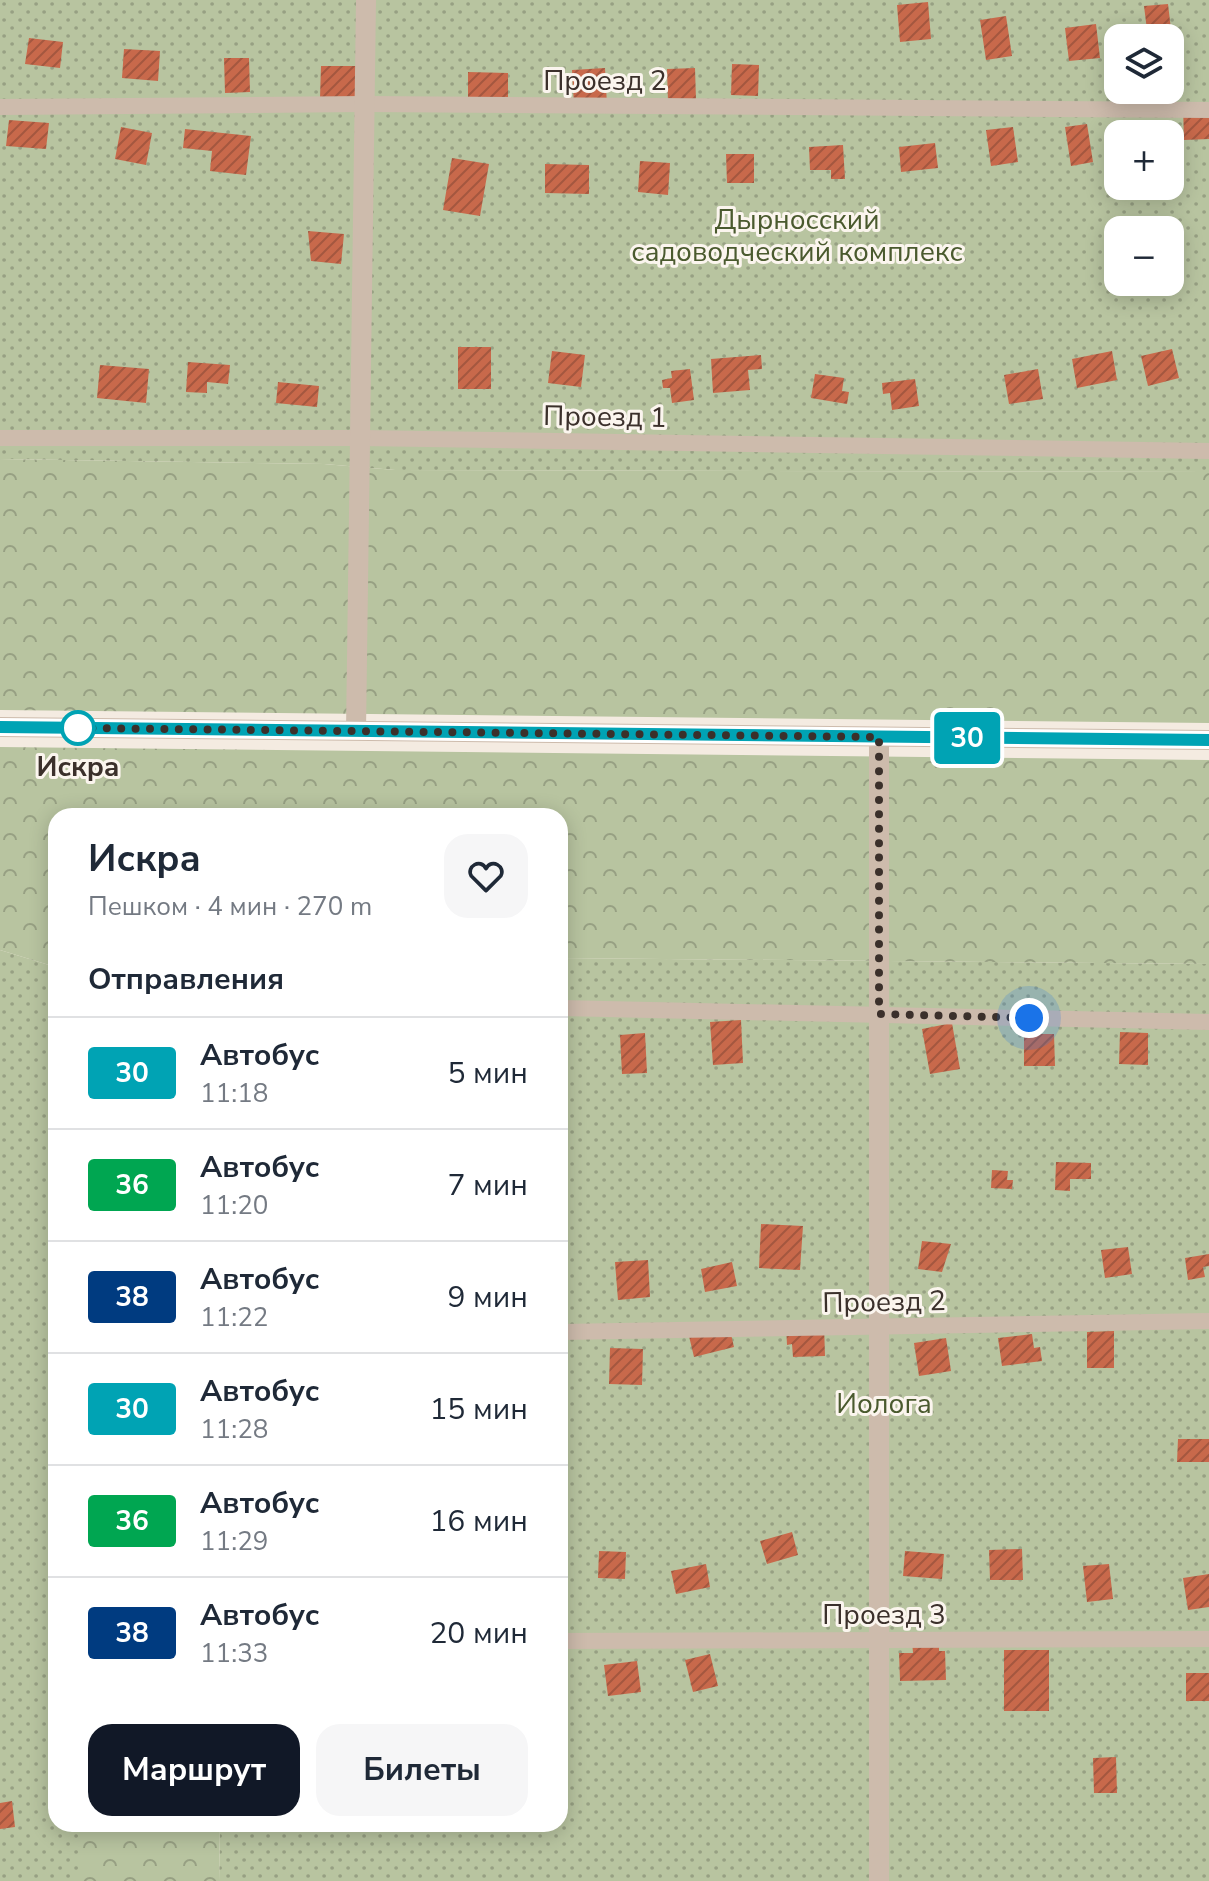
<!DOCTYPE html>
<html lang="ru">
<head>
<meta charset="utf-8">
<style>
	body { margin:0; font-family:"Nunito Sans",sans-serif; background:#f6f6f7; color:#1f2937; height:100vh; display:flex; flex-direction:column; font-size:30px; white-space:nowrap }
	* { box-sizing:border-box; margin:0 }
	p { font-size:26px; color:#747a83 }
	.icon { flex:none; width:44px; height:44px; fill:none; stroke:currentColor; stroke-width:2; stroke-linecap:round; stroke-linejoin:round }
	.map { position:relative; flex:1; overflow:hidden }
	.details { position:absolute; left:48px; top:808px; width:520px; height:1024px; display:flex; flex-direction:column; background:#fff; border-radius:24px; box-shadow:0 4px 20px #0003 }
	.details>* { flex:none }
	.badge { padding:0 16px; border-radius:6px; font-size:28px; line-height:52px }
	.fabs { position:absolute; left:1104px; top:24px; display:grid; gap:16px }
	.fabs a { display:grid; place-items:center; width:80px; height:80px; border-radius:16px; background:#fff; box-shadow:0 4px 20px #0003; font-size:40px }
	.you { position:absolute; width:40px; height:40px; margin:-20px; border:6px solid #fff; border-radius:50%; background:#1a73e8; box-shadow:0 0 0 12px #1a73e833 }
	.map>.badge { position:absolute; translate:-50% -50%; box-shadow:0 0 0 4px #fff }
	h2 { padding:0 40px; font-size:30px; line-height:72px }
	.round { display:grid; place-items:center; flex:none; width:84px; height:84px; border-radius:24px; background:#f6f6f7 }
	.summary { display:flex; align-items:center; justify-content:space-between; height:136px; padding:0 40px }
	h1 { font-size:38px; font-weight:700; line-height:60px }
	.primary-button { display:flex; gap:16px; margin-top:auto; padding:16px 40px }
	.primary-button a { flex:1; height:92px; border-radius:24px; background:#111827; color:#fff; font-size:32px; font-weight:700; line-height:92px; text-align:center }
	.primary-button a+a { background:#f6f6f7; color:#1f2937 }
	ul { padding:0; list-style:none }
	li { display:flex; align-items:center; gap:24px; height:112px; padding:0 40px; border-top:2px solid #e0e1e3 }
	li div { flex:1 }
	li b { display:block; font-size:30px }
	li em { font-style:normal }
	li .badge { min-width:88px; font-weight:700; text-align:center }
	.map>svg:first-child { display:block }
</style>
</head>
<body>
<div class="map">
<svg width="1209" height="1881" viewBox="0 0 1209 1881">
	<defs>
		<pattern id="grass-dots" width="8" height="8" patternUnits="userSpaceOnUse" patternTransform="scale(2)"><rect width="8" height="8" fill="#b8c4a0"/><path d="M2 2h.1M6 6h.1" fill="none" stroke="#97a083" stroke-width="1.8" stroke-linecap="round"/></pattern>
		<pattern id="forest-crowns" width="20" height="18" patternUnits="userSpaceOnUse" patternTransform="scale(2)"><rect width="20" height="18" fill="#b8c4a0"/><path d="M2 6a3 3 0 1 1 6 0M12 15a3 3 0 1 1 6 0" fill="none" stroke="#97a083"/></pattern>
		<pattern id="building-hatch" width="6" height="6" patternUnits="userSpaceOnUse" patternTransform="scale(2)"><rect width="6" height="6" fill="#c8694b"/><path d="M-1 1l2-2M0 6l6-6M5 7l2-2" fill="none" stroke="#a4573f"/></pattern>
	</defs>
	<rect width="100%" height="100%" fill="#f4ebe1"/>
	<path fill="url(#grass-dots)" fill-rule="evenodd" d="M0 0H1209V472L395 470 324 464 0 459ZM1118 38H1170V90H1118ZM1118 134H1170V186H1118ZM1118 230H1170V282H1118Z
		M0 950 49 965 56 976V1824H80V1881H0Z
		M560 958 1209 964V1881H219L220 1824H560Z"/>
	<path fill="url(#forest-crowns)" d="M0 459 324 464 395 470 1209 472V723L0 710Z
		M0 747 1209 760V964L560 958V816H56V976L49 965 0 950Z
		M80 1824H220L219 1881H80Z"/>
	<path fill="url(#building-hatch)" d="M928 2 931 39 900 42 897 5Z
		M1168 4 1172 38H1148L1144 6Z
		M1006 16 1012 56 986 60 980 20Z
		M1096 24 1100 58 1069 61 1065 28Z
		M29 38 63 42 60 68 25 64Z
		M124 49 160 51 158 81 122 78Z
		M224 58H249L250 92 225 93Z
		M732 64 759 65 758 96 731 95Z
		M321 66H356L355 98H320Z
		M605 68 607 105 574 106 572 70Z
		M695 68 696 100 668 102 667 69Z
		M468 72 508 73V99L468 98Z
		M1183 106H1209V139L1184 140Z
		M9 120 49 123 46 149 6 146Z
		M1087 124 1093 162 1071 166 1065 127Z
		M121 127 152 133 146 165 115 159Z
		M1013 127 1018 162 991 166 986 130Z
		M185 129 251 136 246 175 210 171 212 151 183 148Z
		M935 143 938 168 901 172 899 147Z
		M843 145 845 179H831V170H810L809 147Z
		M726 154H754V183H727Z
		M452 158 489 164 480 216 443 210Z
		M640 161 670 163 668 195 638 192Z
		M545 164 589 165V194L545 193Z
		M308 231 344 234 341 264 311 261Z
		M458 347H491V389H458Z
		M1172 349 1179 378 1148 386 1141 356Z
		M552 351 585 355 581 387 548 383Z
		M1112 351 1117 380 1077 388 1072 359Z
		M761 355 762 369 748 370 750 390 713 393 711 359Z
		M188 362 230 365 228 384 207 382V393L186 392Z
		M100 365 149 369 146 403 97 398Z
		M690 369 694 400 672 403 670 388H663L662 380 672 378 671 371Z
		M1038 369 1043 399 1009 404 1004 375Z
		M815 374 844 378 842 391 849 392 847 404 811 398Z
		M915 379 919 406 892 410 890 393 883 394 882 383Z
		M278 382 319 386 317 407 276 403Z
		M741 1020 743 1063 713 1065 710 1022Z
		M952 1023 960 1069 930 1074 922 1029Z
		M1120 1032 1148 1033V1065L1119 1064Z
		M645 1033 647 1073 622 1074 620 1035Z
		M1024 1034H1054L1055 1066H1024Z
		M1056 1162 1091 1163V1179H1070V1191L1055 1190Z
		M992 1170 1008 1171 1007 1180H1013L1012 1189 991 1188Z
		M761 1224 803 1226 800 1270 759 1268Z
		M922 1241 951 1244 942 1272 918 1269Z
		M1128 1247 1132 1274 1105 1278 1101 1250Z
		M1209 1254V1266L1203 1267 1205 1277 1188 1280 1185 1258Z
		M648 1260 650 1297 618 1300 615 1262Z
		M732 1262 737 1286 705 1292 701 1269Z
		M824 1324 825 1356 793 1357 792 1344 787 1345 786 1325Z
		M730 1330 734 1347 694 1357 688 1332Z
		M1114 1331V1368H1087V1332Z
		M1032 1334 1034 1348 1040 1347 1042 1361 1002 1366 998 1338Z
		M946 1338 951 1371 919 1376 914 1343Z
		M610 1348 643 1349 642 1385 609 1384Z
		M1178 1439H1209V1462H1177Z
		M792 1532 798 1555 767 1564 760 1541Z
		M1022 1549 1023 1580H990L989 1550Z
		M599 1551 626 1552 625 1579 598 1578Z
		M905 1551 944 1554 942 1579 903 1576Z
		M706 1564 710 1587 676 1594 671 1571Z
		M1109 1564 1113 1599 1087 1602 1083 1566Z
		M1209 1574V1607L1188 1610 1183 1578Z
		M912 1641H939V1651H945L946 1680 900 1681 899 1653H913Z
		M1004 1650H1049V1711H1004Z
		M710 1654 718 1686 693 1692 685 1660Z
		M637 1661 641 1692 608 1696 604 1665Z
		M1186 1673H1209V1701H1186Z
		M1116 1757 1117 1793H1094L1093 1758Z
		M12 1801 15 1827 0 1829V1803Z"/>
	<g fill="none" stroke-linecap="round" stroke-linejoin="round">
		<path stroke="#cdbbac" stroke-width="16" d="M0 107 365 104 1209 110
			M0 438H360L1209 451
			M560 1008 1209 1022
			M560 1332 1209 1321
			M560 1641 1209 1639"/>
		<path stroke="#cdbbac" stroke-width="20" d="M0 727 1209 740
			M356 731 366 0
			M879 737V1881"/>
	</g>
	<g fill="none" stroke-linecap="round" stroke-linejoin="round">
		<g stroke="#fff" stroke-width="18">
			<path id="line" d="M0 727 1209 740"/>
		</g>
		<use href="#line" stroke="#00a3b4" stroke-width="12"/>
		<path stroke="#3b302b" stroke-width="8" stroke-dasharray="0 14.4" d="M78 728 879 737V1014L1029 1018"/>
	</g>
	<circle fill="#fff" stroke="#00a3b4" stroke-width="4" cx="78" cy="728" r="16"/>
	<g text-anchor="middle" stroke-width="6" stroke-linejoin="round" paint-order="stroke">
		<g font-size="28" fill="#3b302b" stroke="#fbf5ee">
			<text x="605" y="90">Проезд 2</text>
			<text transform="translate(605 416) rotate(1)" y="10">Проезд 1</text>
			<text transform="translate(884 1301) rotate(-1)" y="10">Проезд 2</text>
			<text x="884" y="1624">Проезд 3</text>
		</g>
		<g font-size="28" fill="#4a5a2e" stroke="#fbf5ee">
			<text x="797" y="229">Дырносский<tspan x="797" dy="32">садоводческий комплекс</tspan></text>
			<text x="884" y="1413">Иолога</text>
		</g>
		<g font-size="28" font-weight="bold" fill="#3b302b" stroke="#fbf5ee">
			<text x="78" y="776">Искра</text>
		</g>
	</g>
</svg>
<div class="fabs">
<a><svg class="icon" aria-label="layers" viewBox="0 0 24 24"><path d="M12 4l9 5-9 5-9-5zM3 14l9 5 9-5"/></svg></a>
<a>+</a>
<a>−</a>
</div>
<div class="you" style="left:1029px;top:1018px"></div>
<b class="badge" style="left:967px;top:738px;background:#00a3b4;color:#fff">30</b>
<section class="details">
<div class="summary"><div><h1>Искра</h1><p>Пешком · 4 мин · 270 m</p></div><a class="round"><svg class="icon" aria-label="heart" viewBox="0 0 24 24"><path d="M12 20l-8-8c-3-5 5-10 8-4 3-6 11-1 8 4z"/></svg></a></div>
<h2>Отправления</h2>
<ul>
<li><span class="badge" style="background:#00a3b4;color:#fff">30</span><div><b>Автобус</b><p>11:18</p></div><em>5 мин</em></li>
<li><span class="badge" style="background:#00a651;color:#fff">36</span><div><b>Автобус</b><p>11:20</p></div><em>7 мин</em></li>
<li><span class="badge" style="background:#003b80;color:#fff">38</span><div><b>Автобус</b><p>11:22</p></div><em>9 мин</em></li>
<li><span class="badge" style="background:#00a3b4;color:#fff">30</span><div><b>Автобус</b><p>11:28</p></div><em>15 мин</em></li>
<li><span class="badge" style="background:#00a651;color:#fff">36</span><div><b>Автобус</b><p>11:29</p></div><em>16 мин</em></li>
<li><span class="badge" style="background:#003b80;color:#fff">38</span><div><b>Автобус</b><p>11:33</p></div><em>20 мин</em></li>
</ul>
<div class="primary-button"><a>Маршрут</a><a>Билеты</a></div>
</section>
</div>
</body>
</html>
